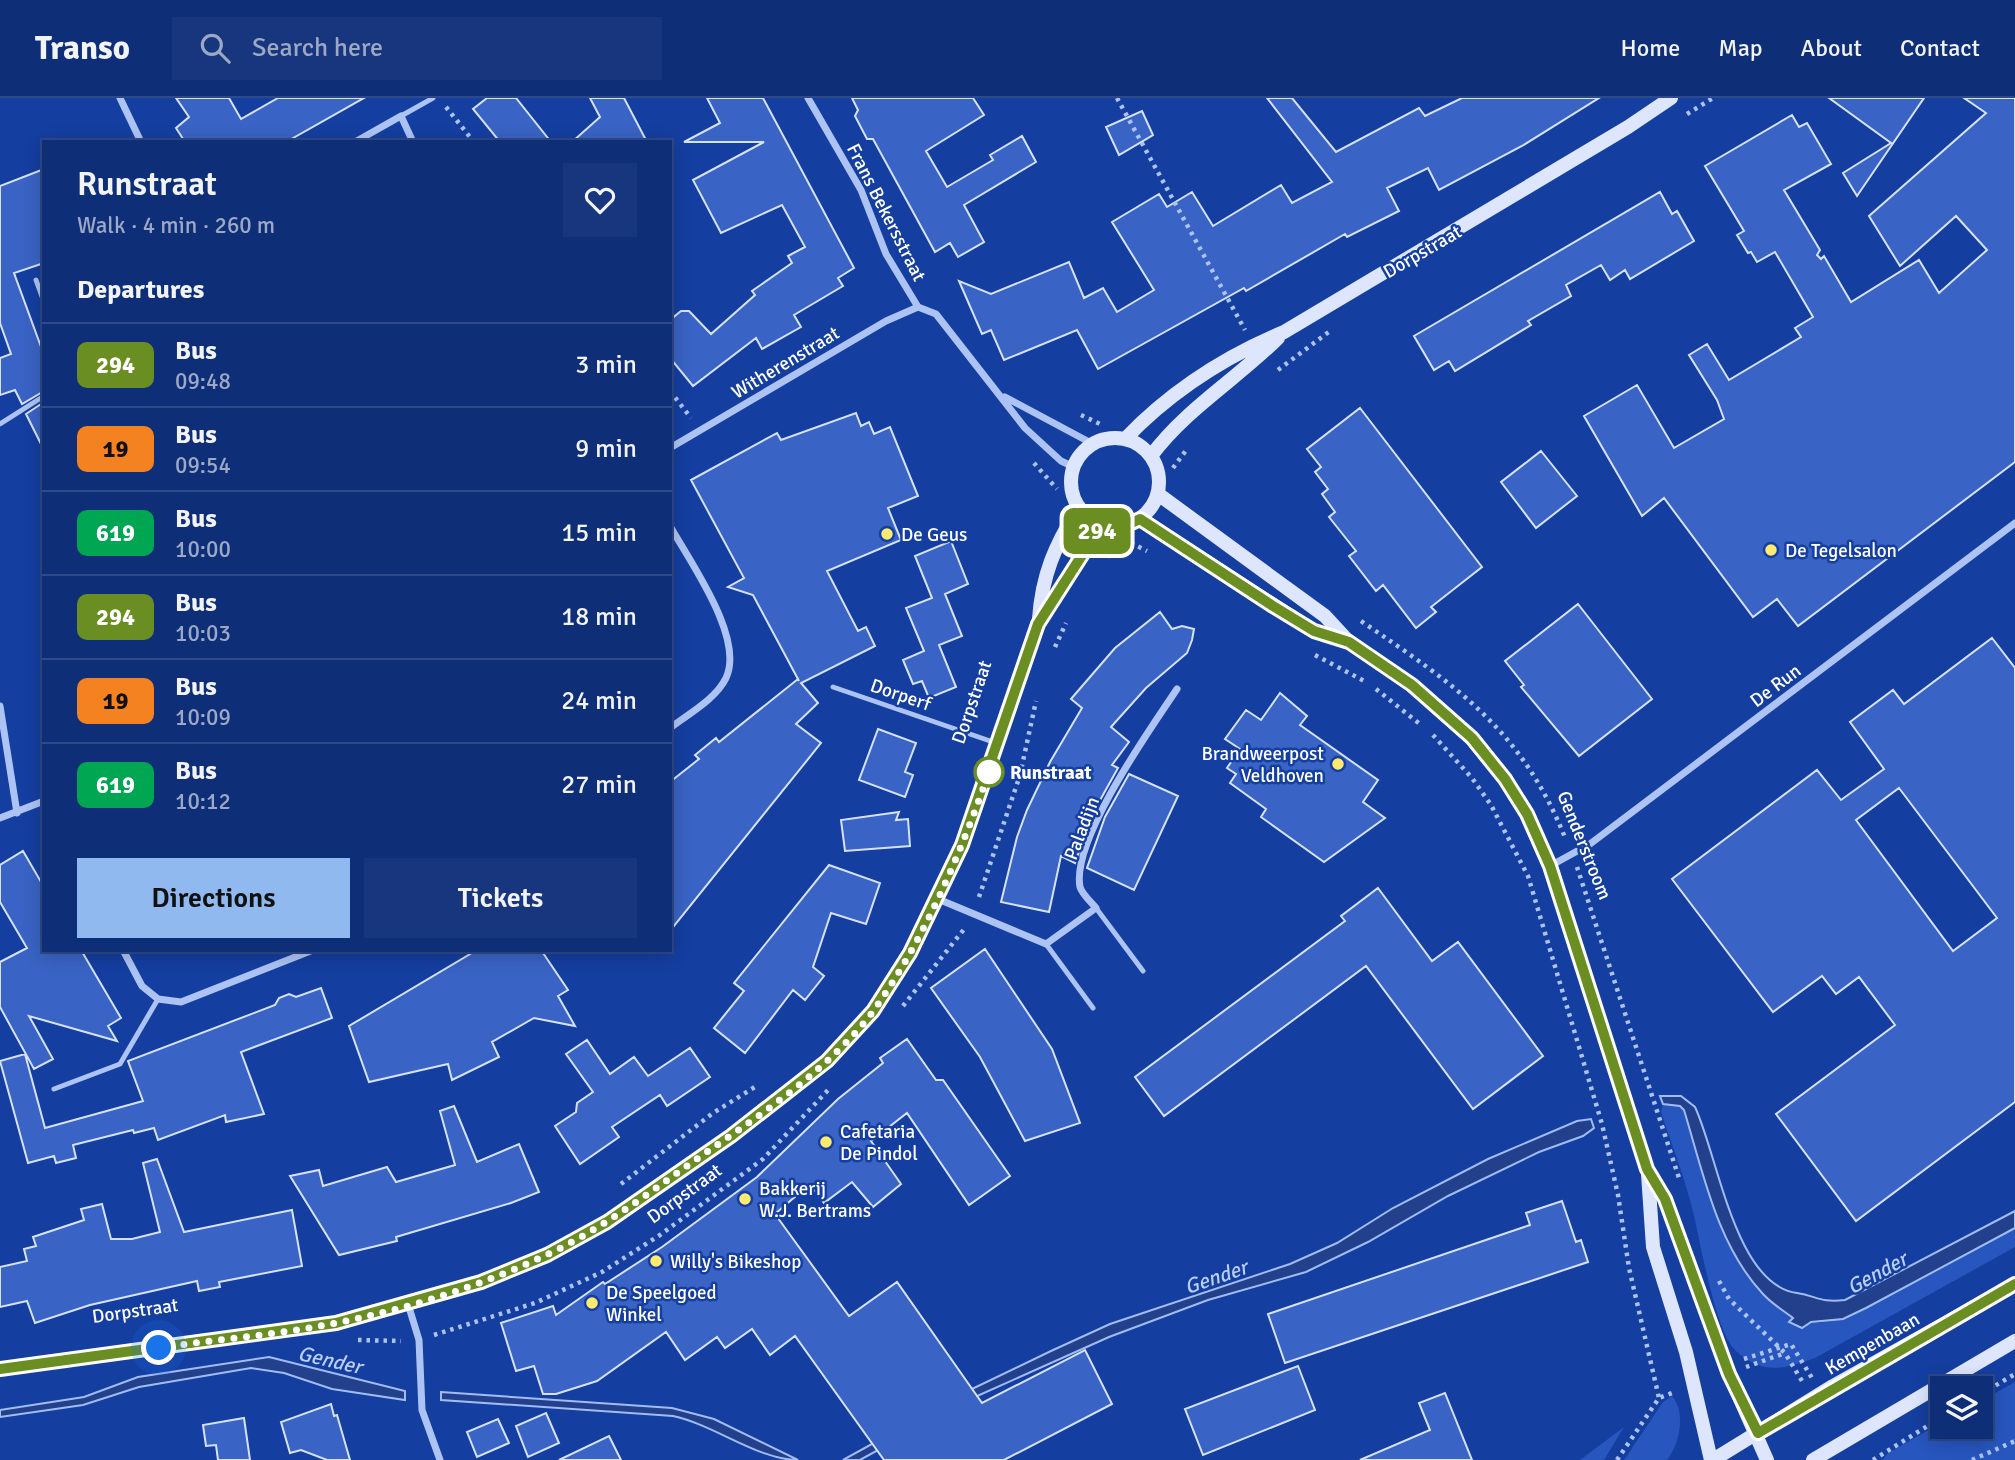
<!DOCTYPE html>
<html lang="en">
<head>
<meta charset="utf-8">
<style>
	body { margin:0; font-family:Signika,sans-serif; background:#18367d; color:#f1f3f6; height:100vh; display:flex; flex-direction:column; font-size:26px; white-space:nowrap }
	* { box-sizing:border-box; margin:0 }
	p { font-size:23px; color:#9ba8c6 }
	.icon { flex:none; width:38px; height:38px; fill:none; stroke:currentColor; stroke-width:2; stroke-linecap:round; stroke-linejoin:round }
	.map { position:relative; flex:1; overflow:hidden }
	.sheet { position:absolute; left:42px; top:42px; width:630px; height:812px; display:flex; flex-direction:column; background:#0f2e78; border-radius:0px; box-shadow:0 4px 18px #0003,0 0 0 2px #2f4a8a }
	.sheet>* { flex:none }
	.badge { padding:0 14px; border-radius:10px; font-size:24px; line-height:46px }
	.buttons { position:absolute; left:1930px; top:1278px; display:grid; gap:14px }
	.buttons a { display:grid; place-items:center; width:63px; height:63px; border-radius:0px; background:#0f2e78; box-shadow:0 4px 18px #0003,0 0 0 2px #2f4a8a; font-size:35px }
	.you { position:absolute; width:35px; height:35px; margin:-18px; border:5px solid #fff; border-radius:50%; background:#1a73e8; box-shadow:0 0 0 10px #1a73e833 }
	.map>.badge { position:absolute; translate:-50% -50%; box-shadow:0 0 0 4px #fff }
	h2 { padding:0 35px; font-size:26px; line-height:63px }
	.round { display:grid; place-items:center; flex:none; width:74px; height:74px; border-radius:0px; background:#18367d }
	.summary { display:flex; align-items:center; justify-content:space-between; height:119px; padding:0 35px }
	h1 { font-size:33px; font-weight:600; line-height:52px }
	.primary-button { display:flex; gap:14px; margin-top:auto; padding:14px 35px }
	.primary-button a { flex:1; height:80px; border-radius:0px; background:#90b9f0; color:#111; font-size:28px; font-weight:600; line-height:80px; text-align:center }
	.primary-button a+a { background:#18367d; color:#f1f3f6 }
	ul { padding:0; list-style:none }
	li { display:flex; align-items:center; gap:21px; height:84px; padding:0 35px; border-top:2px solid #2f4a8a }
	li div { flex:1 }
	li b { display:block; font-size:26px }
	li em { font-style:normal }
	li .badge { min-width:77px; font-weight:700; text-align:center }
	header { display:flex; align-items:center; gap:42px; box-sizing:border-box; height:98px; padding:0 35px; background:#0f2e78; border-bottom:2px solid #2f4a8a }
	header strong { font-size:33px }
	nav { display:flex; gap:38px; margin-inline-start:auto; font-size:24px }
	.search { width:490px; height:63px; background:#18367d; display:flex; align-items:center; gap:18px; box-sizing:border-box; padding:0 24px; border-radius:0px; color:#9ba8c6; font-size:26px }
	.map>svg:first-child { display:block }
</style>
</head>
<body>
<header>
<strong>Transo</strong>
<div class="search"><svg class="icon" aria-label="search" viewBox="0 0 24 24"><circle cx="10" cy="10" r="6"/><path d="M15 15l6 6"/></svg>Search here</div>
<nav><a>Home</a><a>Map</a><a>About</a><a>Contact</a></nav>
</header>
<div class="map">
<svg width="2015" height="1362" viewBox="0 0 2015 1362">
	<rect width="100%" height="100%" fill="#143ea0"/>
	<path fill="#2756be" d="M1663 1006 1680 1008 1684 1012C1703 1072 1716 1144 1760 1192 1770 1204 1782 1210 1794 1220L1790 1223 1820 1225 1843 1221 2015 1130V1149L1815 1260C1785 1271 1763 1277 1737 1254 1714 1234 1700 1138 1691 1106 1683 1075 1671 1045 1661 1014Z
		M2015 1284V1362H1883L1887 1356 1942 1324V1328H1981V1303Z
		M1672 1298C1686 1314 1680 1346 1667 1362H1624L1663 1304Z
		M1624 1329 1604 1362H1580Z"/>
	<path fill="#22408b" stroke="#a0bcf7" stroke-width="2" d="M1660 998H1681L1695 1009C1718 1058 1735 1187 1797 1195 1817 1198 1820 1205 1845 1202L2015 1113V1130L1866 1210 1843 1221 1811 1224 1802 1230 1789 1224 1793 1220C1783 1212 1772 1206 1763 1196 1717 1147 1703 1074 1684 1012L1680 1008 1663 1006Z
		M1591 1021 1594 1030 1583 1038 1539 1054 1448 1098 1368 1144 1306 1174 1208 1202 1109 1239 975 1299 860 1362H843L972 1291 1051 1253 1110 1226 1290 1166 1337 1145 1393 1110 1488 1061 1577 1023Z
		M269 1259 405 1293V1302L332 1291 284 1275 251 1270 139 1289 83 1307 0 1319V1312L84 1299 138 1279Z
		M441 1294 672 1310 714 1321 798 1362C758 1362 715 1327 673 1318L441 1302Z"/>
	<path fill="#3963c4" stroke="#d6e2fd" stroke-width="2" fill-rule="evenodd" d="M176 0H229L241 21 278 0H364L286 44H185L176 30 189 19Z
		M487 0H516L551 44H500L473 11Z
		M590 0H624L647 44H572L600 19Z
		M707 0H763L854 170 838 180 843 188 794 217 801 229 762 251 756 240 693 288 670 260V222L681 213H689L711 236 755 197 752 193 792 165 788 158 805 149 782 107 721 135 693 82 764 44H684L720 25Z
		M852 0H973L984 17 926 53 947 89 993 62 990 57 1022 38 1036 64 964 107 984 144 958 159 950 145 935 154 873 41H867L855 18 858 12Z
		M1267 0H1292L1336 54 1419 10 1425 18 1462 0H1599L1522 48 1439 92 1428 70 1387 90 1399 113 1347 139 1345 136 1246 193 1244 190 1098 271 1077 232 1004 262 991 232 982 236 959 183 991 196 1069 164 1084 200 1103 190 1117 214 1154 192 1112 124 1159 96 1167 109 1192 94 1213 128 1281 87 1292 105 1332 84Z
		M1829 0H1924L1857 98 1843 75 1891 45Z
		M1964 0H2015V364L1798 528 1777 501 1753 519 1664 400 1642 418 1584 318 1637 287 1674 350 1724 321 1717 302 1689 257 1707 246 1729 282 1801 239 1795 230 1813 219 1775 154 1757 164 1751 154 1748 155 1737 137 1744 133 1705 68 1792 17 1799 29 1807 25 1831 66 1784 92 1820 152 1817 157 1821 161 1824 158 1851 204 1919 162 1939 195 1987 152 1956 118 1900 168 1869 118 1986 15Z
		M1142 13 1153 37 1119 57 1106 29Z
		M44 71V165L14 175 44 257V293L22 306 15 292 0 297V260L11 256 0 225V88Z
		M1660 94 1672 116 1677 113 1694 143 1630 181 1625 172 1610 182 1601 167 1566 187 1571 198 1528 223 1531 227 1455 273 1449 263 1434 272 1414 238Z
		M44 304V352L26 316Z
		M1360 310 1482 469 1431 509 1436 514 1416 530 1383 487 1376 493 1349 458 1356 453 1329 419 1335 414 1322 396 1328 391 1315 374 1321 369 1307 351Z
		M856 315 861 328 869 324 874 336 890 329 918 398 888 410 901 442 827 473 858 533 866 529 875 548 801 585 818 605 796 626 821 645 670 833V684L699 661 695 657 716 640 719 644 798 581 799 583 753 497 728 489 744 480 691 382 777 335 781 342Z
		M1541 353 1577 398 1536 430 1501 384Z
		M951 443 968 486 945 496 962 538 939 547 956 589 929 600 922 583 913 586 903 562 924 553 906 510 932 500 915 458Z
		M1578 506 1652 601 1579 658 1521 589 1524 587 1505 563Z
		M1160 514 1172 531 1182 528 1194 531 1192 542 1187 555 1146 590 1111 629 1129 644 1112 667 1118 670 1094 713 1075 765 1061 758 1049 814 1001 804 1017 739 1027 712 1050 664 1082 610 1071 601 1115 550Z
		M1992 540 2015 570V1004L1856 1123 1776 1016 1895 927 1859 879 1836 896 1822 878 1773 914 1672 781 1817 672 1841 702 1884 671 1850 624 1893 592 1904 606ZM1899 690 1997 820 1953 853 1856 722Z
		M1280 595 1307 618 1300 627 1378 682 1363 704 1385 720 1324 764 1261 719 1266 711 1230 685 1236 676 1227 670 1240 651 1225 641 1246 612 1261 622Z
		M878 631 916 645 905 674 913 677 905 699 859 682Z
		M1129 676 1178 698 1134 792 1087 770 1105 719Z
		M899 714 896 722 908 721 910 748 845 753 841 722Z
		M23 753 44 789V852H81L121 920 108 928 117 943 29 918 53 961 34 971 0 909V864L27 850 0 804V767Z
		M829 767 880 785 866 826 831 815 813 869 824 878 805 902 793 892 745 955 714 930 744 893 734 885Z
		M1378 790 1432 863 1458 844 1543 958 1473 1011 1366 868 1164 1018 1135 979 1345 823 1341 818Z
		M985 851 1052 951 1080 1025 1025 1043 980 959 931 890Z
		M477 852H541L568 892 558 898 575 928 534 920 492 944 499 959 452 982 448 966 369 984 349 928Z
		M321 890 332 920 241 954 264 1016 226 1024 225 1017 158 1042 154 1030 134 1035 133 1032 73 1047 76 1060 56 1065 54 1058 28 1065 0 963 25 956 45 1030 143 1003 128 963 275 907 279 900 289 896 296 899Z
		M907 941 936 982H943L1010 1078 969 1107 907 1015 871 1043 901 1086 873 1109 852 1084 824 1105 810 1086 775 1116 849 1218 897 1184 982 1305 1085 1252 1112 1306 1004 1362H884L795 1238 770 1257 752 1231 725 1250 717 1239 685 1262 666 1234 597 1283 556 1296H543L534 1268 516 1273 501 1225 553 1208 556 1217 603 1184 605 1186 662 1149 757 1079 838 1001 883 965 880 960Z
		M587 942 610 976 634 959 648 978 690 950 710 979 667 1008 660 997 612 1029 619 1039 580 1066 555 1028 576 1014 577 1005 593 994 566 956Z
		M454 1008 477 1064 519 1046 539 1094 511 1105 396 1139 397 1143 339 1157 290 1078 319 1072 323 1088 387 1069 396 1084 455 1067 440 1013Z
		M157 1061 184 1134 292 1112 302 1168 219 1184 220 1189 199 1193 197 1183 90 1207 35 1225 27 1203 0 1209V1169L27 1163 24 1151 36 1148 33 1139 84 1122 81 1111 102 1106 111 1141H132L160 1134 143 1065Z
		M1562 1103 1576 1144 1581 1142 1588 1164 1285 1265 1268 1216 1530 1127 1526 1115Z
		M1298 1268 1315 1312 1203 1357 1185 1311Z
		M1445 1295 1472 1362H1360L1430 1332 1419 1305Z
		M331 1306 334 1318 337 1317 350 1362H327L301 1352 290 1355 281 1324Z
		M546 1315 559 1345 528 1359 516 1328Z
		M244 1320 250 1362H218L216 1347 206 1348 203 1327Z
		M498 1321 509 1345 477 1359 467 1334Z
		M609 1338 621 1362H559Z"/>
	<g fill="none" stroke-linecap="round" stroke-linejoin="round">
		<path stroke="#adc3f4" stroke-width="4.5" stroke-dasharray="3.5 5" stroke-linecap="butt" d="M1117 0 1245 232
			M446 9 474 44
			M1687 16 1713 0
			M1278 272 1330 233
			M670 293 691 320
			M1081 317 1100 326
			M1034 365 1057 391
			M1173 370 1187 351
			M1123 441 1147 453
			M1108 459 1123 441
			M1361 523C1455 587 1522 631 1566 742
			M1055 549 1066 525
			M1315 557 1366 584
			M1376 591 1421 627
			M1433 637 1472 680 1491 707 1528 778 1602 1026 1618 1097 1629 1170 1659 1300
			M1577 769 1680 1083
			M979 799 1020 677 1036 603
			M903 908 965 830
			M621 1086 713 1015 758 987
			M1719 1183 1729 1201 1785 1255 1802 1283
			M434 1237 535 1205 602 1174 660 1137 763 1061 830 990
			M358 1242 401 1243
			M1744 1261 1791 1246 1812 1280
			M1746 1269 1785 1255
			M1981 1296 2015 1276
			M1617 1362 1659 1300 1675 1294
			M1873 1362 1942 1319
			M1972 1362 2015 1343"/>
		<path stroke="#adc3f4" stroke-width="5" d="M401 18 433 0
			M36 182 44 204
			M0 326 44 298
			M833 589 996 645
			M1096 810 1143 873
			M1046 846 1093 910
			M54 991 120 966 158 901"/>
		<path stroke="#adc3f4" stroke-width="7" d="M120 0 141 44
			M808 0 861 92 886 156 918 209 936 216 1025 330 1061 363 1074 369
			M355 44 401 18 413 44
			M1005 299 1093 346
			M670 350 886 223 918 209
			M670 428C690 464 745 540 726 580 716 601 688 616 670 630
			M0 608 17 715
			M0 720 44 703
			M1550 768 1590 746 2015 425
			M938 801 1046 846 1096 810C1091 804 1082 796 1080 789 1071 742 1151 630 1177 591
			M123 852 142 888 158 901 181 904 313 852
			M408 1206 419 1242 422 1312 440 1362"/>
		<path stroke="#dde6fd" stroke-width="14" d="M1071 384a44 44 0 1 1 88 0a44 44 0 1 1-88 0Z
			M1125 341C1171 293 1224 259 1284 234L1628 29 1671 0
			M1151 358C1186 311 1237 281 1278 240
			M1158 396 1325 518 1349 544 1412 587 1472 641 1505 681 1527 716 1550 768 1647 1071 1665 1101 1729 1276 1767 1362
			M1140 421 1314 533 1349 544
			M1039 521C1042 477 1055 447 1079 409
			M1648 1076 1653 1149 1686 1254 1711 1362
			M0 1271 336 1225 481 1184 547 1157 607 1124 731 1038 827 963 873 913 910 854 962 747 1038 526 1102 426
			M1713 1362 1833 1288 2015 1186
			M1813 1362 2015 1243"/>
	</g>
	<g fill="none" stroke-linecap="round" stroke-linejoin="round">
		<g stroke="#fff" stroke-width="16">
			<path id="line" d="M0 1271 336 1225 481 1184 547 1157 607 1124 731 1038 827 963 873 913 910 855 962 747 1038 526 1102 426 1125 428 1140 421 1273 508 1314 533 1349 544 1412 587 1472 640 1505 681 1527 716 1550 768 1647 1071 1665 1101 1729 1276 1758 1335 2015 1186"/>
		</g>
		<use href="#line" stroke="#6b8e23" stroke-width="10"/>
		<path stroke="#fff" stroke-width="7" stroke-dasharray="0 12.6" d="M159 1250C217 1241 278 1237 336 1225 407 1211 481 1188 546 1157 607 1129 660 1086 714 1049 768 1012 835 965 874 912 925 840 960 757 989 674"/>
	</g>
	<g fill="#ffea70" stroke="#143ea0" stroke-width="2.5">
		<circle cx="887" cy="436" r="7"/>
		<circle cx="1771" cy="452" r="7"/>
		<circle cx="1338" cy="666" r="7"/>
		<circle cx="826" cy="1044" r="7"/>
		<circle cx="745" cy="1101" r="7"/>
		<circle cx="656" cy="1163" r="7"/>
		<circle cx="592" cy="1205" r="7"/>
	</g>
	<circle fill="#fff" stroke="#6b8e23" stroke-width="3.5" cx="989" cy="674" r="14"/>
	<g text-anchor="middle" stroke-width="5" stroke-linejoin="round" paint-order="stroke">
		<g font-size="19" fill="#fff" stroke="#143ea0">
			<text transform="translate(887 114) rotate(63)" y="7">Frans Bekersstraat</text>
			<text transform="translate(1422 153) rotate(-30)" y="7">Dorpstraat</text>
			<text transform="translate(785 264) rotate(-31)" y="7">Witherenstraat</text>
			<text transform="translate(1775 587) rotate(-37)" y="7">De Run</text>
			<text transform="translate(901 596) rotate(19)" y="7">Dorperf</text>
			<text transform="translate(971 604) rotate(-71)" y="7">Dorpstraat</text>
			<text transform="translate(1081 730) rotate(-69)" y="7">Paladijn</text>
			<text transform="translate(1585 747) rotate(68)" y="7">Genderstroom</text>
			<text transform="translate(684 1095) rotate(-36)" y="7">Dorpstraat</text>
			<text transform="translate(135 1212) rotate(-8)" y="7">Dorpstraat</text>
			<text transform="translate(1872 1245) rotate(-30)" y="7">Kempenbaan</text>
		</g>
		<g font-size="19" fill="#fff" stroke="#143ea0" text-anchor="start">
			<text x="901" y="443">De Geus</text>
			<text x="1785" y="459">De Tegelsalon</text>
			<text x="1324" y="662" text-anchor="end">Brandweerpost<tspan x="1324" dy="22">Veldhoven</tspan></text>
			<text x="840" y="1040">Cafetaria<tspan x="840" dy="22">De Pindol</tspan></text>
			<text x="759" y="1097">Bakkerij<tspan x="759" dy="22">W.J. Bertrams</tspan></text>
			<text x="670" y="1170">Willy's Bikeshop</text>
			<text x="606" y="1201">De Speelgoed<tspan x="606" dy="22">Winkel</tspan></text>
		</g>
		<g font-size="19" font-weight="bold" fill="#fff" stroke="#143ea0" text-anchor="start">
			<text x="1010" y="681">Runstraat</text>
		</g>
		<g font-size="21" font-style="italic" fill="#bacefa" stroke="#143ea0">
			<text transform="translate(1877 1175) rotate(-29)" y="7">Gender</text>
			<text transform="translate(1216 1179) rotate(-19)" y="7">Gender</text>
			<text transform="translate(330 1262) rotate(13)" y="7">Gender</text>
		</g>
	</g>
</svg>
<div class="buttons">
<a><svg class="icon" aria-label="layers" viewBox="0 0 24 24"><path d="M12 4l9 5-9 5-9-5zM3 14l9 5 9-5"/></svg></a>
</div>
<div class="you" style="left:159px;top:1250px"></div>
<b class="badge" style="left:1097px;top:433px;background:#6b8e23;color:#fff">294</b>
<section class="sheet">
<div class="summary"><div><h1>Runstraat</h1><p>Walk · 4 min · 260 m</p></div><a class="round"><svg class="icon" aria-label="heart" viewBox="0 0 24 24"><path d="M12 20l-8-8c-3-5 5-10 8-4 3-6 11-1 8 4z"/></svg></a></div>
<h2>Departures</h2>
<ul>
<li><span class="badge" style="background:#6b8e23;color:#fff">294</span><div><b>Bus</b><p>09:48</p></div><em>3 min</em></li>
<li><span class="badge" style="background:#f58220;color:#111">19</span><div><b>Bus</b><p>09:54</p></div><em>9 min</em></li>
<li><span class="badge" style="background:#00a651;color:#fff">619</span><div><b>Bus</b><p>10:00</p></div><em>15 min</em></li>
<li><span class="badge" style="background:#6b8e23;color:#fff">294</span><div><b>Bus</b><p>10:03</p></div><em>18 min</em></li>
<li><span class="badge" style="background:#f58220;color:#111">19</span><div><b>Bus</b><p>10:09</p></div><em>24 min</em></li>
<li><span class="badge" style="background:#00a651;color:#fff">619</span><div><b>Bus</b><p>10:12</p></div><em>27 min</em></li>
</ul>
<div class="primary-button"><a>Directions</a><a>Tickets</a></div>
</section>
</div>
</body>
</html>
